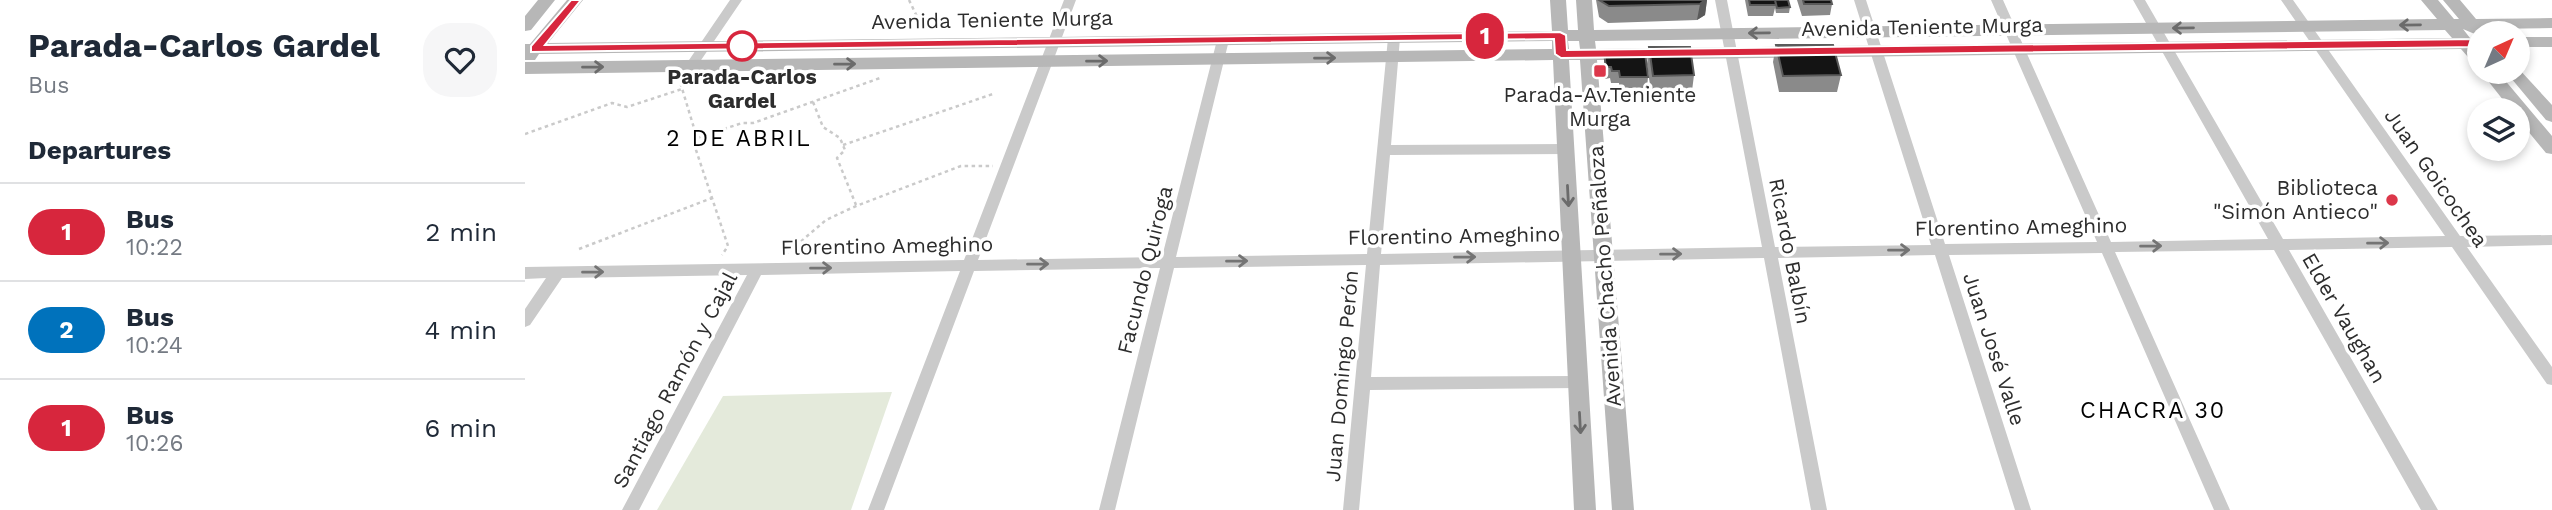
<!DOCTYPE html>
<html lang="en">
<head>
<meta charset="utf-8">
<style>
	body { margin:0; font-family:"Work Sans",sans-serif; background:#f6f6f7; color:#1f2937; height:100vh; display:flex; flex-direction:column; font-size:26px; white-space:nowrap }
	* { box-sizing:border-box; margin:0 }
	p { font-size:23px; color:#747a83 }
	.icon { flex:none; width:38px; height:38px; fill:none; stroke:currentColor; stroke-width:2; stroke-linecap:round; stroke-linejoin:round }
	.map { position:relative; flex:1; overflow:hidden }
	.drawer { display:flex; flex-direction:column; background:#fff; width:525px }
	.drawer>* { flex:none }
	.badge { padding:0 14px; border-radius:23px; font-size:24px; line-height:46px }
	.needle { width:46px; rotate:44deg }
	.fabs { position:absolute; left:1942px; top:21px; display:grid; gap:14px }
	.fabs a { display:grid; place-items:center; width:63px; height:63px; border-radius:50%; background:#fff; box-shadow:0 4px 10px #0003; font-size:35px }
	.map>.badge { position:absolute; translate:-50% -50%; box-shadow:0 0 0 4px #fff }
	h2 { padding:0 28px; font-size:26px; line-height:63px }
	.round { display:grid; place-items:center; flex:none; width:74px; height:74px; border-radius:28px; background:#f6f6f7 }
	.head { display:flex; align-items:center; justify-content:space-between; height:119px; padding:0 28px }
	h1 { font-size:33px; font-weight:700; line-height:52px }
	ul { padding:0; list-style:none }
	li { display:flex; align-items:center; gap:21px; height:98px; padding:0 28px; border-top:2px solid #e0e1e3 }
	li div { flex:1 }
	li b { display:block; font-size:26px }
	li em { font-style:normal }
	li .badge { min-width:77px; font-weight:700; text-align:center }
	main { display:flex; flex:1; min-height:0 }
	.map>svg:first-child { display:block }
</style>
</head>
<body>
<main>
<section class="drawer">
<div class="head"><div><h1>Parada-Carlos Gardel</h1><p>Bus</p></div><a class="round"><svg class="icon" aria-label="heart" viewBox="0 0 24 24"><path d="M12 20l-8-8c-3-5 5-10 8-4 3-6 11-1 8 4z"/></svg></a></div>
<h2>Departures</h2>
<ul>
<li><span class="badge" style="background:#d7263d;color:#fff">1</span><div><b>Bus</b><p>10:22</p></div><em>2 min</em></li>
<li><span class="badge" style="background:#0072bc;color:#fff">2</span><div><b>Bus</b><p>10:24</p></div><em>4 min</em></li>
<li><span class="badge" style="background:#d7263d;color:#fff">1</span><div><b>Bus</b><p>10:26</p></div><em>6 min</em></li>
</ul>
</section>
<div class="map">
<svg width="2027" height="510" viewBox="0 0 2027 510">
	<rect width="100%" height="100%" fill="#fff"/>
	<path fill="#e4eadb" d="M367 392 326 510H132L198 396Z"/>
	<g fill="none" stroke-linecap="round" stroke-linejoin="round">
		<path stroke="#cacaca" stroke-width="2.5" stroke-dasharray="3.5 3.5" stroke-linecap="butt" d="M384 0 398 29
			M164 81 156 85 172 138 169 144 203 246 197 255
			M288 102 298 127 315 138 320 150 312 158 331 205
			M0 134 87 103 102 107 157 89
			M172 138 217 123H228L355 78
			M318 145 468 94
			M54 249 187 198
			M260 255 301 220 331 206 436 166H468"/>
		<path fill="#cacaca" fill-rule="evenodd" d="M205 0H217L170 69H162L160 66 162 63Z
			M539 0H551L453 260 637 257 692 40 698 36 704 40 651 257 842 254 863 38 869 34 875 38 866 145 1041 144 1047 149 1041 154 865 155 856 254 1237 247 1190 0H1202L1250 247 1406 245 1329 0H1341L1420 244 1572 242 1466 0H1478L1586 242 1743 239 1608 0H1620L1758 239 1920 236 1756 0H1768L1935 236 2027 235V245L1942 247 2027 367V385L2022 384 1927 247 1764 250 1913 510H1896L1749 250 1590 252 1705 510H1689L1577 253 1424 255 1506 510H1490L1410 255 1253 258 1302 510H1286L1239 258 855 265 846 377 1053 376 1058 377 1061 382 1058 387 1053 388 845 390 834 510H818L841 265 649 268 590 510H574L635 268 449 271 359 510H343L435 271 236 275 114 510H97L222 275 37 278 5 325 0 327V309L21 278 0 279V267L439 260Z"/>
		<path fill="#b7b7b7" fill-rule="evenodd" d="M13 0H30L6 30 0 31V16Z
			M42 0H58L23 43 1027 31 1025 0H1041L1043 30H1053L1051 0H1067L1069 30 1912 19 1896 0H1913L1929 19H1934L1918 0H1935L1951 19 2027 18V28L1959 29 1958 33 1952 35 1938 29 1945 38H1955V65L1949 64 1936 49 1072 60 1109 510H1087L1055 60H1044L1071 510H1049L1028 60 0 74V62L1027 49V41L14 54 10 60H0V44H5ZM1920 30 1927 38 1071 49 1070 41ZM1043 41H1054L1055 49H1044Z
			M1993 37H2027V47H1993Z
			M1993 68 2027 105V122L2021 120 1981 72H1993Z
			M1956 72H1973L2027 136V154L2021 153 1993 119V110H1986Z"/>
	</g>
	<path fill="#8a8a8a" d="M1071 0H1182L1180 15 1172 20 1083 23 1074 17Z
		M1220 0H1263L1265 7 1264 13H1251L1250 8 1248 16H1223Z
		M1272 0H1306L1307 4 1305 15 1277 16Z
		M1251 45 1316 75 1312 92H1254L1248 62Z
		M1124 47 1169 75 1167 91 1126 92 1122 64Z
		M1079 53 1123 77 1122 88H1094V83H1086L1085 78 1080 79 1079 65Z"/>
	<path fill="#5a5a5a" d="M1180 0H1182L1180 15 1172 20 1175 4Z"/>
	<path fill="#141414" stroke="#5a5a5a" stroke-width="2" d="M1074 0H1180L1175 4 1084 6Z
		M1224 0H1250L1251 5H1225Z
		M1250 0H1263L1265 7 1252 8Z
		M1278 0H1306L1307 4H1279Z
		M1251 45H1308L1316 75 1258 76Z
		M1124 47H1165L1169 75 1128 76Z
		M1079 53H1120L1123 77H1095L1094 71H1087L1086 67H1081Z"/>
	<defs><path id="oneway-shaft" d="M-6 0H5M1.5-3L5.5 0L1.5 3" fill="none" stroke-width="1.6" stroke-linecap="round" stroke-linejoin="round" transform="scale(1.75)"/></defs>
	<g stroke="#6b6b6b">
		<use href="#oneway-shaft" transform="translate(1885 25) rotate(179)"/>
		<use href="#oneway-shaft" transform="translate(1658 28) rotate(179)"/>
		<use href="#oneway-shaft" transform="translate(1234 33) rotate(179)"/>
		<use href="#oneway-shaft" transform="translate(800 58) rotate(-1)"/>
		<use href="#oneway-shaft" transform="translate(572 61) rotate(-1)"/>
		<use href="#oneway-shaft" transform="translate(320 64) rotate(-1)"/>
		<use href="#oneway-shaft" transform="translate(68 67) rotate(-1)"/>
		<use href="#oneway-shaft" transform="translate(1043 196) rotate(87)"/>
		<use href="#oneway-shaft" transform="translate(1055 423) rotate(87)"/>
	</g>
	<g stroke="#747474">
		<use href="#oneway-shaft" transform="translate(1853 243) rotate(-1)"/>
		<use href="#oneway-shaft" transform="translate(1626 246) rotate(-1)"/>
		<use href="#oneway-shaft" transform="translate(1374 250) rotate(-1)"/>
		<use href="#oneway-shaft" transform="translate(1146 254) rotate(-1)"/>
		<use href="#oneway-shaft" transform="translate(940 257) rotate(-1)"/>
		<use href="#oneway-shaft" transform="translate(712 261) rotate(-1)"/>
		<use href="#oneway-shaft" transform="translate(513 264) rotate(-1)"/>
		<use href="#oneway-shaft" transform="translate(296 268) rotate(-1)"/>
		<use href="#oneway-shaft" transform="translate(68 272) rotate(-1)"/>
	</g>
	<path fill="#d7263d" stroke="#fff" stroke-width="2" d="M46 0H56L20 45 1035 32 1041 35 1042 50 1955 39 1961 43 1955 47 1036 58 1030 54 1029 39 6 52V46Z"/>
	<circle fill="#fff" stroke="#d7263d" stroke-width="3.5" cx="217" cy="46" r="14"/>
	<g fill="#dc374a" stroke="#fff" stroke-width="2.5">
		<rect x="1068" y="64" width="14" height="14" rx="3.5"/>
		<circle cx="1867" cy="200" r="7"/>
	</g>
	<g text-anchor="middle" stroke-width="7" stroke-linejoin="round" paint-order="stroke">
		<g font-size="21" fill="#2d2d2d" stroke="#fff">
			<text transform="translate(467 20) rotate(-1)" y="7">Avenida Teniente Murga</text>
			<text transform="translate(1397 27) rotate(-1)" y="7">Avenida Teniente Murga</text>
			<text transform="translate(1911 178) rotate(55)" y="7">Juan Goicochea</text>
			<text transform="translate(1496 227) rotate(-1)" y="7">Florentino Ameghino</text>
			<text transform="translate(929 236) rotate(-1)" y="7">Florentino Ameghino</text>
			<text transform="translate(362 246) rotate(-1)" y="7">Florentino Ameghino</text>
			<text transform="translate(1265 251) rotate(79)" y="7">Ricardo Balbín</text>
			<text transform="translate(620 270) rotate(-76)" y="7">Facundo Quiroga</text>
			<text transform="translate(1080 276) rotate(-94)" y="7">Avenida Chacho Peñaloza</text>
			<text transform="translate(1819 318) rotate(60)" y="7">Elder Vaughan</text>
			<text transform="translate(1469 349) rotate(72)" y="7">Juan José Valle</text>
			<text transform="translate(817 376) rotate(-85)" y="7">Juan Domingo Perón</text>
			<text transform="translate(150 380) rotate(-62)" y="7">Santiago Ramón y Cajal</text>
		</g>
		<g font-size="21" font-weight="bold" fill="#2d2d2d" stroke="#fff">
			<text x="217" y="84">Parada-Carlos<tspan x="217" dy="24">Gardel</tspan></text>
		</g>
		<g font-size="21" fill="#2d2d2d" stroke="#fff">
			<text x="1075" y="102">Parada-Av.Teniente<tspan x="1075" dy="24">Murga</tspan></text>
			<text x="1853" y="195" text-anchor="end">Biblioteca<tspan x="1853" dy="24">"Simón Antieco"</tspan></text>
		</g>
		<g font-size="23" letter-spacing="2" fill="#000" stroke="#fff">
			<text x="214" y="146">2 DE ABRIL</text>
			<text x="1628" y="418">CHACRA 30</text>
		</g>
	</g>
</svg>
<div class="fabs">
<a><svg class="needle" viewBox="-14 -14 28 28"><path d="M0-13l5 13h-10z" fill="#e53935"/><path d="M0 13l5-13h-10z" fill="#747a83"/></svg></a>
<a><svg class="icon" aria-label="layers" viewBox="0 0 24 24"><path d="M12 4l9 5-9 5-9-5zM3 14l9 5 9-5"/></svg></a>
</div>
<b class="badge" style="left:960px;top:36px;background:#d7263d;color:#fff">1</b>
</div>
</main>
</body>
</html>
